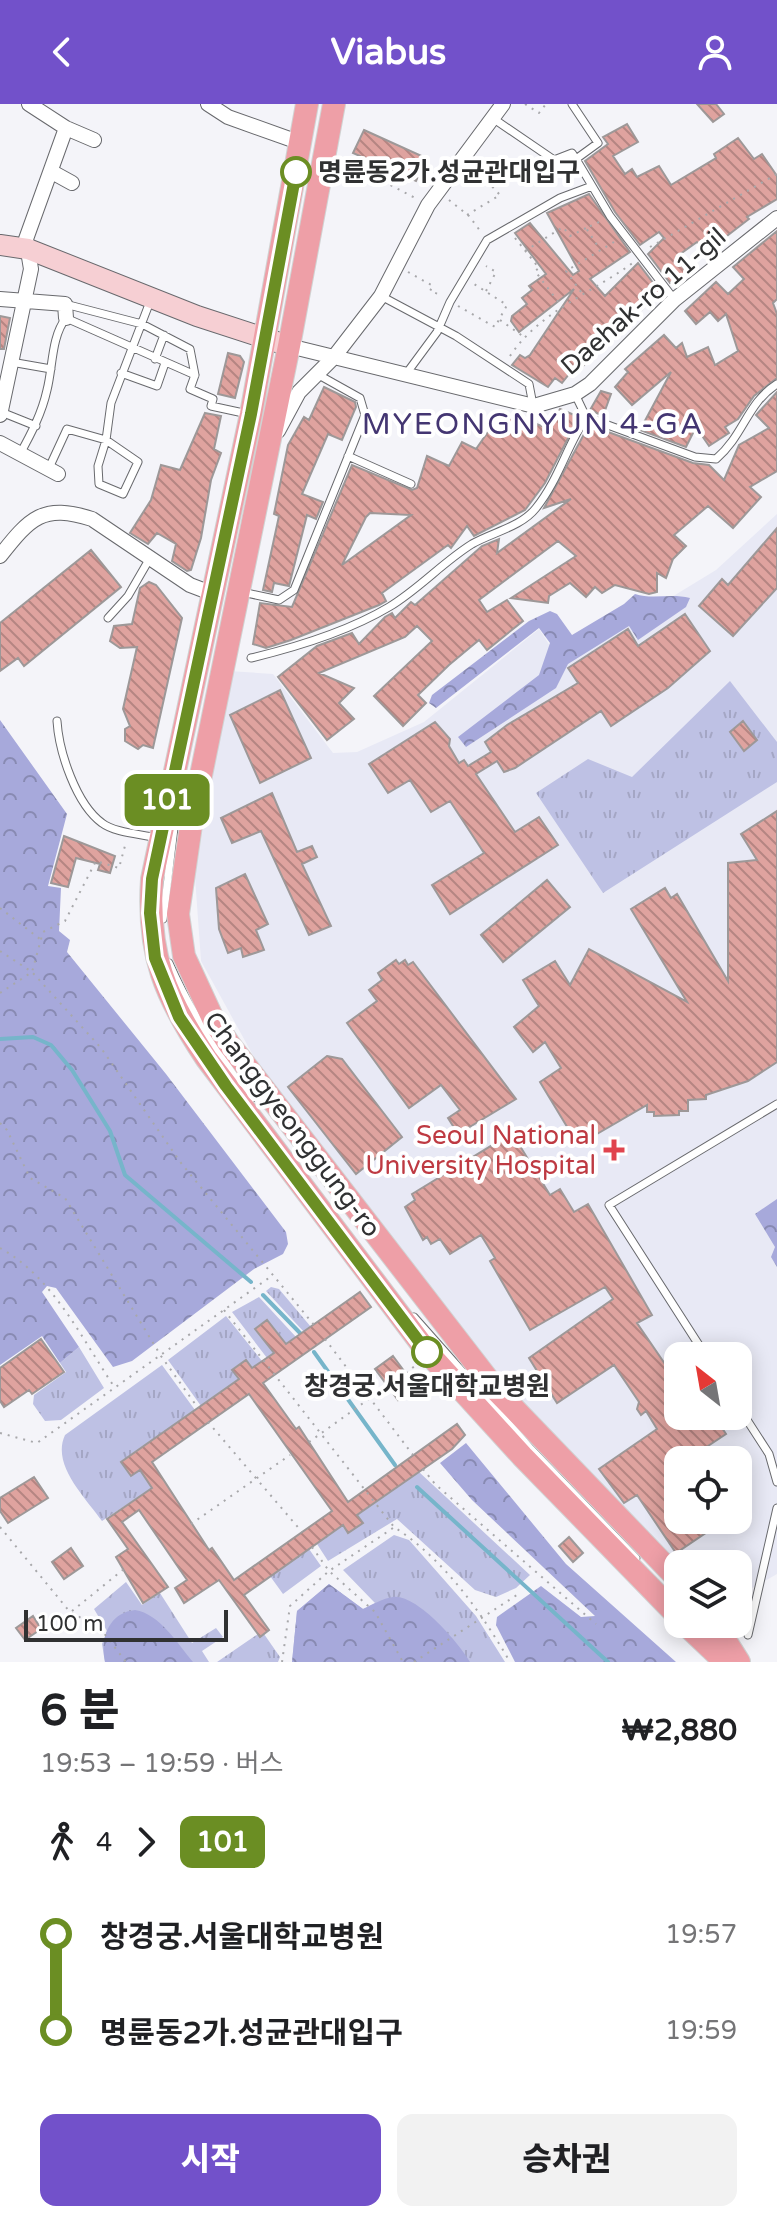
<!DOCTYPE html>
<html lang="ko">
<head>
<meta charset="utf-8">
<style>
	body { margin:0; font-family:"Varela Round","Noto Sans KR",sans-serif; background:#f2f2f2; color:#202124; height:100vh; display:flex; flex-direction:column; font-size:30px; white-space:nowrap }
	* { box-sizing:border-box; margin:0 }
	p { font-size:26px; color:#757577 }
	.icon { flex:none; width:44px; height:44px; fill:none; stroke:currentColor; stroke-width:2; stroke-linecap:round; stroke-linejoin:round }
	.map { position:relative; height:1558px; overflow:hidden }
	.side { display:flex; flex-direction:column; background:#fff; flex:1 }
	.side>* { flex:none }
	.badge { padding:0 16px; border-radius:12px; font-size:28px; line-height:52px }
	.needle { width:52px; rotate:329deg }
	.controls { position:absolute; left:664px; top:1238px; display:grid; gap:16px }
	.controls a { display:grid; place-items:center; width:88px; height:88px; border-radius:16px; background:#fff; box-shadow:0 4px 20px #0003; font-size:40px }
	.scale { position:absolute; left:24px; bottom:20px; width:204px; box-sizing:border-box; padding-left:8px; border:4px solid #303132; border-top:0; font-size:22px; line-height:28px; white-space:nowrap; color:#303132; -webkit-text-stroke:6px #fff; paint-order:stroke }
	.map>.badge { position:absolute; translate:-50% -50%; box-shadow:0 0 0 4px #fff }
	.legs { display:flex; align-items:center; gap:12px; height:88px; padding:0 40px; font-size:26px }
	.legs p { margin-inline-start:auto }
	.overview { display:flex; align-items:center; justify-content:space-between; height:136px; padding:0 40px }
	h1 { font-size:44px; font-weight:800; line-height:60px }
	.cta { display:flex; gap:16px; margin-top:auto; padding:16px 40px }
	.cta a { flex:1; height:92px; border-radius:16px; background:#7251ca; color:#fff; font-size:32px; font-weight:800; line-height:92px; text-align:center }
	.cta a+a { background:#f2f2f2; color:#202124 }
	ul { padding:0 40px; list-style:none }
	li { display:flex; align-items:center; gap:28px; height:96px; font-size:30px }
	li i { display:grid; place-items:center; width:12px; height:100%; margin:0 10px; background:currentColor }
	li i::after { content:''; width:20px; height:20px; margin:-10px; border:6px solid; border-radius:50%; background:#fff }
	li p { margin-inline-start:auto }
	li:first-child i { background:linear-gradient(#0000 50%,currentColor 0) }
	li:last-child i { background:linear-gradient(currentColor 50%,#0000 0) }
	header { display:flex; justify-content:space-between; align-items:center; height:104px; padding:0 40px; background:#7251ca; color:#fff; font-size:36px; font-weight:800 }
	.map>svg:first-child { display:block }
</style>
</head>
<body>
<header><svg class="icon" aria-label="back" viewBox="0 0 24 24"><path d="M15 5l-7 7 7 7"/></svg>Viabus<svg class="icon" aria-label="person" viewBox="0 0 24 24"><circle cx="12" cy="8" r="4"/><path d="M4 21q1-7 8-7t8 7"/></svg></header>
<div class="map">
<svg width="777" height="1558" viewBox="0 0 777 1558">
	<defs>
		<pattern id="grass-tufts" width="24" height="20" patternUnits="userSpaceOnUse" patternTransform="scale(2)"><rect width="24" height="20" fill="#bec1e4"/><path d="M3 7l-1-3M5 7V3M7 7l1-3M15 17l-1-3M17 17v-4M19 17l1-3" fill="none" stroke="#a4a6c4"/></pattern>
		<pattern id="forest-crowns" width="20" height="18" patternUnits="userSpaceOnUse" patternTransform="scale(2)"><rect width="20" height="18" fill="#a7a9db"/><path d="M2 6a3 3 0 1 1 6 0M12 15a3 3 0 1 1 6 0" fill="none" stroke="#888ab2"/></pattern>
		<pattern id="building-back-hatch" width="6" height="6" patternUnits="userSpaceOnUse" patternTransform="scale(2)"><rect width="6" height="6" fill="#dfa39f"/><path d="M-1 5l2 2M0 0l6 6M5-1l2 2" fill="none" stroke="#b58582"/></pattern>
	</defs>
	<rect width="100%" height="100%" fill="#f4f4f9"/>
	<path fill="#e8e9f5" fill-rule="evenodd" d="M777 410V1470L738 1492V1460H678L532 1318 265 973 201 857 195 773 229 567 273 570 333 649 357 648 424 618 539 525 562 560 716 466ZM678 1252H738V1312H678ZM678 1356H738V1416H678Z"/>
	<path fill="url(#grass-tufts)" d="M730 577 777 638V678L603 789 536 689 588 655 632 673Z
		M271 1183 279 1185 311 1223 304 1228 266 1187Z
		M259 1193 296 1233 267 1254 232 1208Z
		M226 1212 262 1257 252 1264 246 1256 233 1265 239 1275 201 1302 168 1256Z
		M79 1243 104 1284 61 1316 45 1317 33 1300 34 1291 66 1268 60 1259Z
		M162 1261 195 1306 122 1357 131 1372 140 1366 152 1384 102 1417C86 1394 51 1361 65 1331Z
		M419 1368 530 1471 516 1484 496 1493 475 1486 397 1415 328 1457 317 1440 343 1421 348 1429 362 1419 357 1411Z
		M394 1431 409 1436 476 1512 505 1558H292L297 1507 329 1480 363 1505 375 1499 343 1466Z
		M309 1445 321 1462 283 1490 270 1472Z
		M126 1478 142 1501 160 1489 192 1539 216 1524 223 1533 202 1547 209 1558H105L102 1540 107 1527 94 1505Z
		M258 1530H264L280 1553 278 1558H217Z"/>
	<path fill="url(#forest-crowns)" d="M635 490C653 496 670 489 690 494L686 503 638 536 629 522 568 560 556 584 466 643 458 633 539 571 550 539 539 524 436 604 429 599 432 591 529 517 550 507 557 510 572 531 624 500Z
		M0 616 67 710 48 782 61 784 59 827 70 836 67 848 166 970 286 1128 288 1140 283 1150 254 1165 132 1257 113 1263 56 1184 47 1182 42 1188 79 1243 60 1259 42 1232 0 1261Z
		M777 1095V1163L771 1153 775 1143 755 1110Z
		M466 1339 566 1460 676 1558H515L496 1521 497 1513 541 1482 581 1513 595 1512 472 1396 440 1359Z
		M329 1480 363 1505C372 1501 383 1494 393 1493 417 1490 459 1539 470 1558H292L297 1507Z
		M135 1506C160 1510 177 1539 193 1558H105C100 1535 108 1509 135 1506Z"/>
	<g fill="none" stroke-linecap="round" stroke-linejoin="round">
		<path stroke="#76b5ca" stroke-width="4" d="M0 935 33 933 51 941 72 966 110 1027 125 1071 251 1178
			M263 1191 301 1230
			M314 1248 395 1361
			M417 1383 608 1558"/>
	</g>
	<path fill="url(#building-back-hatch)" stroke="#9d9898" stroke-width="2" fill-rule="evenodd" d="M697 0H716L724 10 713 18Z
		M627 20 638 38 613 52 625 70 632 65 637 73 659 62 671 81 716 54 714 50 738 34 754 55 762 50 777 72V95L747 113 749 115 719 138 715 131 701 142 697 138 676 153 686 168 670 179 648 150 664 134 659 128 640 141 615 108 585 57 608 40 603 33Z
		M364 26 426 54 416 77 353 49Z
		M589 90 630 148 590 175 605 192 638 159 660 188 583 262 578 259 562 279 555 274 548 283 512 261 520 251 525 254 530 251 574 185 519 228 511 217 512 212 527 200 522 194 532 186 529 182 546 170 515 129 530 119 573 171 579 167 547 109Z
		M777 127V195L773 199 777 210V274L754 292 738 315 725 323 729 329 709 342 696 323 686 343 640 326 671 268 632 301 615 283 628 268 625 265 664 231 676 244 682 239 687 253 708 243 715 261 738 247 726 210 718 217 710 208 696 220 685 207 716 178 728 190 744 175 733 163Z
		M0 212 10 214 4 245H0Z
		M228 249 240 252 244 258 235 294 218 290Z
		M324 283 355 298 356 303 342 336 328 330 302 390 323 398 316 415 307 411 289 482 274 479 272 488 263 486 279 412 274 410 288 341 304 313 309 316Z
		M601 287 611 290 603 312 590 306Z
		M777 288V367L750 383 761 393 733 424 708 402 674 431 686 442 673 455 666 474 657 469V488L649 490 615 481 602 489 595 483 586 493 570 479 549 492 548 499 511 494 576 452 558 437 479 496 487 508 507 496 523 517 487 546 479 536 449 561 418 591 426 599 403 622 374 592 432 537 417 522 405 533 319 569 354 584 339 599 354 615 327 636 278 573 317 542 352 529 359 540 385 513 392 509 395 514 411 498 415 501 482 442 499 435 497 449 571 395 544 404 589 321 693 359 709 361 724 376 739 341 769 324 756 311Z
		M560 305 579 313 545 379 525 406 474 432 467 422 451 444 448 441 382 489 386 497 379 501 291 536 266 544 253 540 260 499 292 503 352 361 412 386 417 384 427 352 449 362 462 338 476 345 490 325 487 323 494 311 517 316 519 313 549 325ZM370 409 411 411 342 461 366 413Z
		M205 309 221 312 214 345 221 349 211 376 201 434 191 466 187 467 172 457 176 440 157 429 148 440 130 429 151 396 161 361 180 366Z
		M777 424V484L733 532 699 502 722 475 728 481Z
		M91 446 121 483 24 562 18 554 0 567V519Z
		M149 478 156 481 182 514 153 644 143 641 138 645 125 637V625L130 622 123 605 137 543 120 544 110 537 114 522 132 520 140 484Z
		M685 510 710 547 668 584 611 622 601 607 515 664 504 668 497 657 476 670 515 728 539 713 558 741 450 810 432 781 484 749 450 697 431 708 410 676 388 689 369 660 435 618 450 635 449 642 459 659 464 656 468 662 491 648 485 638 507 621 578 579 568 564 628 525 638 542Z
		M280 586 311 654 260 679 230 611Z
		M743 617 757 636 744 647 730 628Z
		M272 689 297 748 312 742 317 753 302 760 331 822 309 831 261 727 232 739 221 714Z
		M777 707V958L748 977 706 991V995L688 996V1007H679V1011L654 1012V1008H647V1001L578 1041 540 978 561 964 545 938 533 948 514 923 539 902 523 876 555 857 570 881 589 845 687 898 631 805 665 784 671 794 677 790 728 877V759L757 756 741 730Z
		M64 732 115 752 110 769 98 766 100 760 76 754 68 783 51 779Z
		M245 770 268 820 256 826 264 846 243 853 241 844 228 849 219 825 216 784Z
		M547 776 570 803 503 858 481 831Z
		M396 856 399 860 405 856 408 861 413 858 516 995 458 1030 448 1014 460 1006 441 981 409 1004 347 919 377 897 369 886 382 876 378 869Z
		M327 952 342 955 402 1033 356 1070 288 983Z
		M512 1029 550 1091 560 1085 574 1108 588 1100 652 1211 637 1219 678 1279V1312H714L726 1330 705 1344 713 1356H678V1416H725L676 1449 637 1391 624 1399 599 1365 657 1325 646 1307 641 1311 637 1305 639 1298 614 1261 557 1299 529 1254 613 1195 605 1183 530 1226 490 1157 495 1154 481 1131 450 1150 440 1135 431 1140 427 1133 423 1136 405 1103 415 1096 412 1090Z
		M360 1188 371 1203 263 1279 296 1325 299 1323 348 1398 457 1320 465 1331 452 1345 357 1411 363 1419 348 1429 343 1421 244 1491 269 1526 260 1533 219 1476 184 1499 175 1484 187 1476 139 1406 122 1418 168 1483 143 1499 116 1453 128 1445 107 1415 152 1384 140 1366 131 1372 121 1358 239 1275 232 1266 246 1256 252 1264 274 1249 255 1225 267 1216 286 1240ZM249 1290 332 1407 234 1476 212 1444 209 1446 152 1358Z
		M41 1235 64 1268 32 1290 29 1286 4 1303 0 1297V1264Z
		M393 1252 416 1283 398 1296 375 1265Z
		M34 1373 48 1394 8 1419 0 1407V1394Z
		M569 1433 583 1449 573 1458 559 1442Z
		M71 1444 83 1462 64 1475 52 1458Z
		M33 1512 41 1525 25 1536 16 1524Z"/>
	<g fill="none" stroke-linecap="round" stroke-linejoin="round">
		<g stroke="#68696d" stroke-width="9">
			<path id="lane" d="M572 0 598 39 576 55 610 112 674 195
				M494 15 554 56 572 49 576 55
				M381 192 456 232 529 280 533 301
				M65 200 142 220 190 245 195 271
				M155 255 164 231
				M11 258 51 265
				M121 269 157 282 165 259
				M406 270 437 228 450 198 487 136 560 94 592 82
				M1 308 36 322
				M586 313 695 353 716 355C744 331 747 299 777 280
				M106 336 138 358 123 390 99 380 98 362Z
				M20 350C31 330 42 309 47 286 53 263 51 233 66 214L195 271 190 285 213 295 211 302 248 310
				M348 352 411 380
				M49 364 67 325 106 336 111 299 151 195
				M242 488 279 496 294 486 365 311 360 294 317 270
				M108 514 128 492 150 454
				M251 554C297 543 347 528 389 503 419 485 443 458 472 440 493 428 521 423 536 404 558 377 567 342 586 313L575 290
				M57 617C59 648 76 700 102 719 115 729 142 730 157 734
				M163 815 175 716
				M169 859C191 909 218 951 251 995
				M414 1213 531 1345 636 1454
				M706 1252 609 1101 777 1000
				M738 1302 769 1350 777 1378
				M748 1531 777 1404"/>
		</g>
		<g stroke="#68696d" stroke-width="16">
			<path id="street" d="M29 0 66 24 94 36
				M208 0 228 13 301 39
				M52 68 72 79
				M0 195 65 200 66 214
				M289 242 534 302 575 290 590 280 674 196 777 114
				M0 311 31 165 26 135 66 24
				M278 327 299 288 334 253 381 192 428 101 503 0
				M0 339 58 370
				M0 452C30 414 43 399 92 415L190 481 211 489"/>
		</g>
		<g stroke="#68696d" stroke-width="22">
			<path id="secondary" d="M0 141 28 145 197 212 289 242"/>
		</g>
		<g stroke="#d1d2d2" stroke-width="24">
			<path id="primary" d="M307 0 251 310 152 775C147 851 165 892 206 954L429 1250 522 1352 678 1512
				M334 0 289 242 192 715 178 810 184 852 214 917 229 940 497 1287 678 1475
				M685 1520 725 1558
				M715 1520 739 1558"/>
		</g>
		<path stroke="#a8a8ab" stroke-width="2" stroke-dasharray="2 6" stroke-linecap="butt" d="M525 0 539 9 546 0
			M341 55 417 95
			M449 96 469 112 481 128
			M467 111 500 91 475 64
			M599 118 586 124 599 144
			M515 134 539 164 535 167 562 203
			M650 143 777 70
			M525 147 563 123 570 132 586 124
			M408 168 433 182 430 187 441 191
			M486 187 496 168 486 162
			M581 188 566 167 614 138
			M458 202 495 223 507 201 474 180
			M500 216 524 233
			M510 252C540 207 592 189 634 158
			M0 804 40 835
			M0 847 32 868 43 828 65 817 96 757 119 764 126 738
			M0 889 32 868 101 944 181 1059 314 1221
			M0 1019 7 1026 30 1074 65 1094 161 1252 198 1304
			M0 1144C53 1173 82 1235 115 1284
			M224 1206 394 1423C444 1455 481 1508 510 1558
			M325 1235 413 1351
			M406 1269 416 1261
			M208 1318 302 1428
			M0 1329 37 1339 273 1171
			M309 1338 387 1282
			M423 1365 435 1380 596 1520
			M191 1420 290 1351
			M0 1423 70 1508 100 1524 126 1558
			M312 1443 329 1467 375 1508 403 1558
			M72 1507 124 1465
			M282 1558 290 1502 329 1467 393 1424
			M414 1558 520 1489"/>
		<use href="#lane" stroke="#fff" stroke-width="7"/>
		<use href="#street" stroke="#fff" stroke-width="14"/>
		<use href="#secondary" stroke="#f6cfd3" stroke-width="20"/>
		<use href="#primary" stroke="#ee9fa7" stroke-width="22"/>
	</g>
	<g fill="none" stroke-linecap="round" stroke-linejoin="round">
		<g stroke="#fff" stroke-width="18">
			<path id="line-1" d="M296 68 251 310 152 775 150 809 155 854 179 913 226 982 427 1248"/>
		</g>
		<use href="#line-1" stroke="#6b8e23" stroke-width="12"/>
	</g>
	<g fill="#fff" stroke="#6b8e23" stroke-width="4">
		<circle cx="296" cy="68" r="14"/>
		<circle cx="427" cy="1248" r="14"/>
	</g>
	<path fill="#e0444e" stroke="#fff" stroke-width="3" d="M610 1034h8v8h8v8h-8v8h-8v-8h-8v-8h8z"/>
	<g text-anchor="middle" stroke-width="8" stroke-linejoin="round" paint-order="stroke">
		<g font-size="26" font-weight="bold" fill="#303132" stroke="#fff" text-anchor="start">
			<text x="318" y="77">명륜동2가.성균관대입구</text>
			<text x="427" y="1291" text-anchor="middle">창경궁.서울대학교병원</text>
		</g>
		<g font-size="26" fill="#303132" stroke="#fff">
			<text transform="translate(643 197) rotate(-41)" y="9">Daehak-ro 11-gil</text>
			<text transform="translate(293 1020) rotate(53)" y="9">Changgyeonggung-ro</text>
		</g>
		<g font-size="26" fill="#be3a42" stroke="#fff" text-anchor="end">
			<text x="596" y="1040">Seoul National<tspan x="596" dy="30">University Hospital</tspan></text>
		</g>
		<g font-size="30" letter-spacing="2" fill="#443672" stroke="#fff">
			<text x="533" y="330">MYEONGNYUN 4-GA</text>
		</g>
	</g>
</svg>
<div class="controls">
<a><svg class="needle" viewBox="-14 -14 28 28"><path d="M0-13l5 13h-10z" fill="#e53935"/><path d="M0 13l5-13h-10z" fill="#757577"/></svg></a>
<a><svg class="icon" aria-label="locate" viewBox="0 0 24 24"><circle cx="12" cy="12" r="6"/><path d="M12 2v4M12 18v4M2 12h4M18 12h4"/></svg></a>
<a><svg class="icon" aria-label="layers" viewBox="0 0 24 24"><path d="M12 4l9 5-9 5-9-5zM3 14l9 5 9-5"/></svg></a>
</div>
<div class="scale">100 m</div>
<b class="badge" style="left:167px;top:696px;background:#6b8e23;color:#fff">101</b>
</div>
<section class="side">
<div class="overview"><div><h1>6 분</h1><p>19:53 – 19:59 · 버스</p></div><b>₩2,880</b></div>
<div class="legs"><svg class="icon" aria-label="walk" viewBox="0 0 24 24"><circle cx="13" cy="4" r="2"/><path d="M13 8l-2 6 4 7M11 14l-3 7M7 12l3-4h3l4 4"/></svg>4<svg class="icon" aria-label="forward" viewBox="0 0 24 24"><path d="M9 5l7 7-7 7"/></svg><b class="badge" style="background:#6b8e23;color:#fff">101</b></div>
<ul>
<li><i style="color:#6b8e23"></i><b>창경궁.서울대학교병원</b><p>19:57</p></li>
<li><i style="color:#6b8e23"></i><b>명륜동2가.성균관대입구</b><p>19:59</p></li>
</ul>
<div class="cta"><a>시작</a><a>승차권</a></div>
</section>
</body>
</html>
